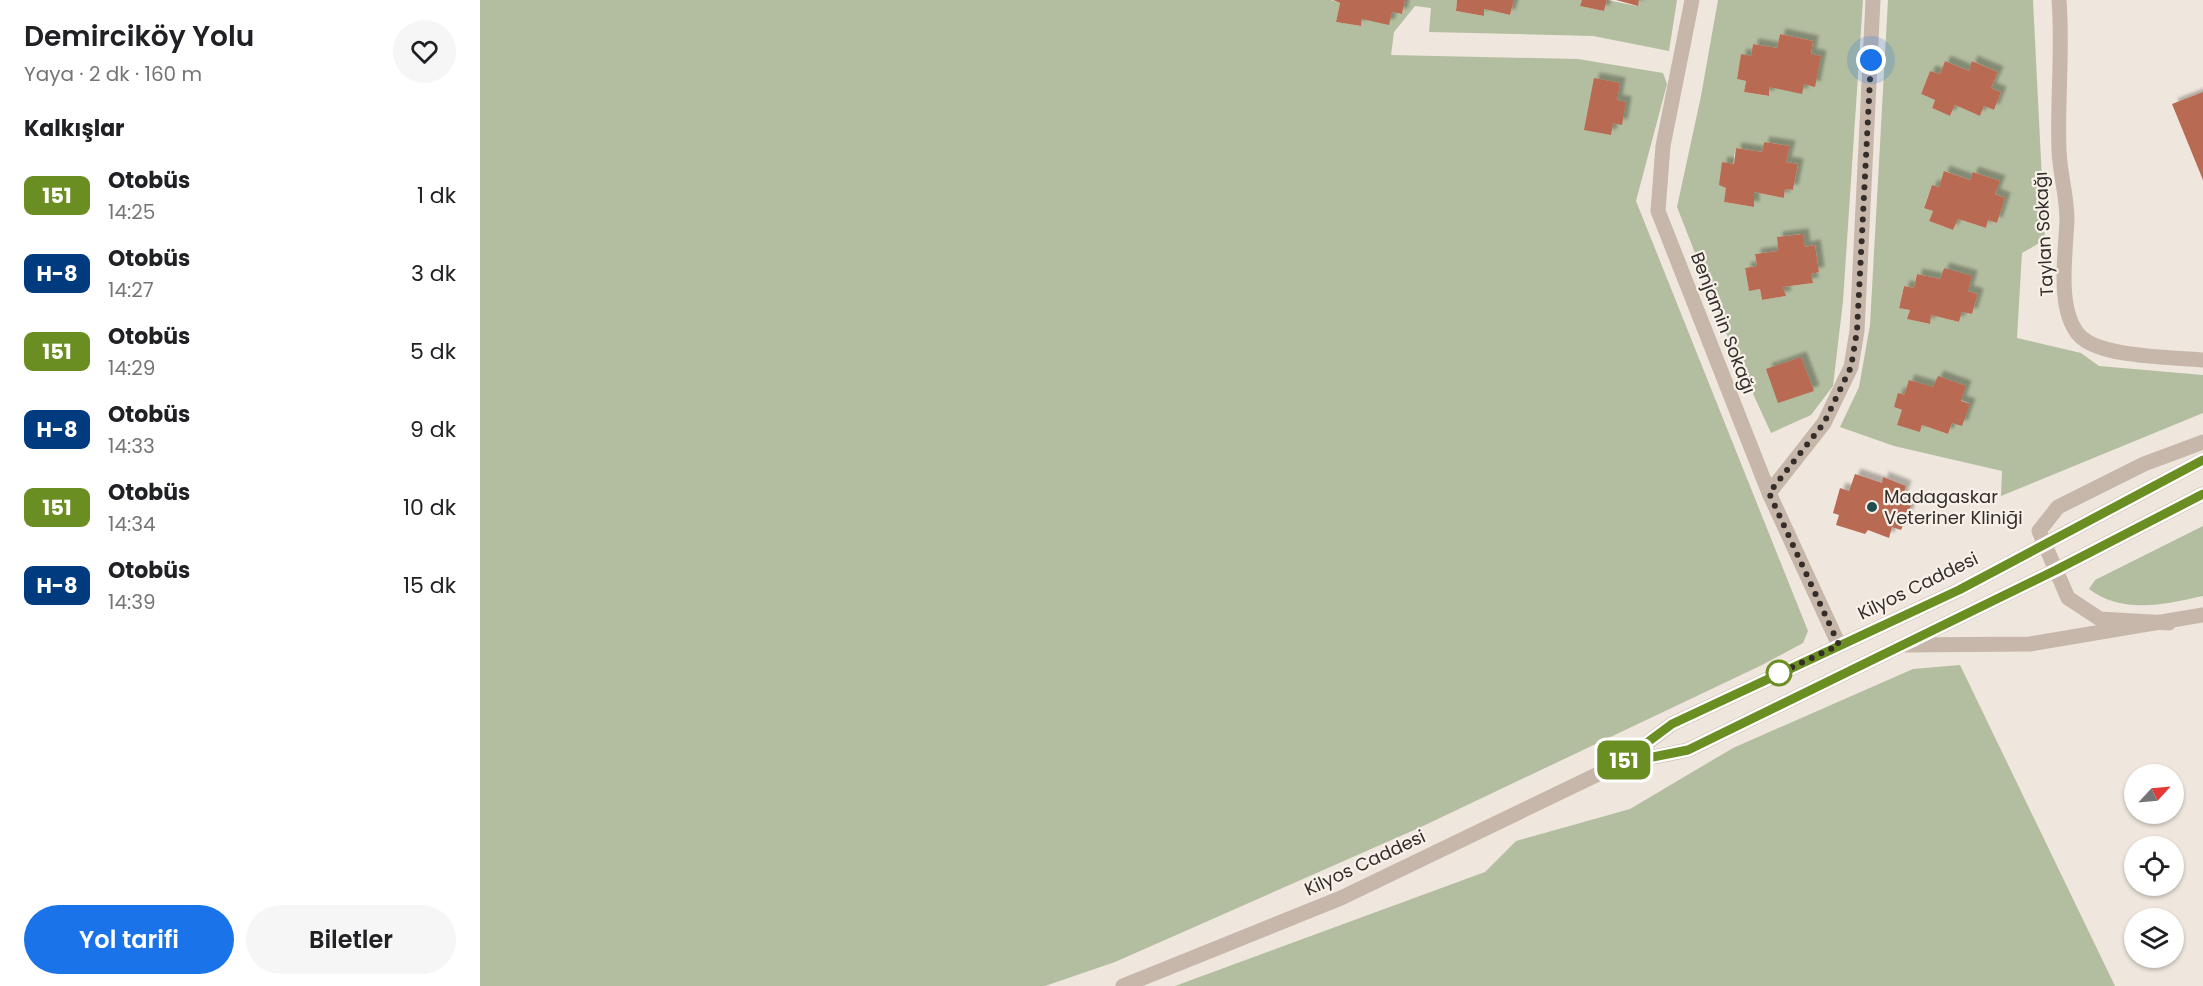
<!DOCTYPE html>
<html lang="tr">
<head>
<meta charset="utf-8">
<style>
	body { margin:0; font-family:Poppins,sans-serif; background:#f6f6f6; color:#202124; height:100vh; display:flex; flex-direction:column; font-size:22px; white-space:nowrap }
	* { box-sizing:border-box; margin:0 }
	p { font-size:20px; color:#757577 }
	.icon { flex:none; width:33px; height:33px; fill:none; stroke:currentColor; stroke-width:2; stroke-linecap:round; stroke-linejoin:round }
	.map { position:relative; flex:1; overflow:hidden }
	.drawer { display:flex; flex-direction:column; background:#fff; width:480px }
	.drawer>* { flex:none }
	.badge { padding:0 12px; border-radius:9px; font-size:21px; line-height:39px }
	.needle { width:39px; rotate:64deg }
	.fabs { position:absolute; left:1644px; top:764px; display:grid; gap:12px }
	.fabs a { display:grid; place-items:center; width:60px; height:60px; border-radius:50%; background:#fff; box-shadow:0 2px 4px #0004; font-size:30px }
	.you { position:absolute; width:30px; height:30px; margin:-15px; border:4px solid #fff; border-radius:50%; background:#1a73e8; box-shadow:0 0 0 9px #1a73e833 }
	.map>.badge { position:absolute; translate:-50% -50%; box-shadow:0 0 0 3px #fff }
	h2 { padding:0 24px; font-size:22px; line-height:54px }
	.round { display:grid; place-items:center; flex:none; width:63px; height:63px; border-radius:32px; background:#f6f6f6 }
	.overview { display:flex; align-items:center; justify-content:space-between; height:102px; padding:0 24px }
	h1 { font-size:28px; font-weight:600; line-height:45px }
	.button { display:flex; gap:12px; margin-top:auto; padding:12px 24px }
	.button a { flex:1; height:69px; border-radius:36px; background:#1a73e8; color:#fff; font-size:24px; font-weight:600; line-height:69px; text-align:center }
	.button a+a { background:#f6f6f6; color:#202124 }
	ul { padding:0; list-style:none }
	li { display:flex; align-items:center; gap:18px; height:78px; padding:0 24px }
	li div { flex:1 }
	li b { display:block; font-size:22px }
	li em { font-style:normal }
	li .badge { min-width:66px; font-weight:700; text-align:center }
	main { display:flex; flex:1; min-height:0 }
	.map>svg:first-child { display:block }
</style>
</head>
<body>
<main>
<section class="drawer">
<div class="overview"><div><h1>Demirciköy Yolu</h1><p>Yaya · 2 dk · 160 m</p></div><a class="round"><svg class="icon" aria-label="heart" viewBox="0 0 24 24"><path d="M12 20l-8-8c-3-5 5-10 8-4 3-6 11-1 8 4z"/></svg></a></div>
<h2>Kalkışlar</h2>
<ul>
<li><span class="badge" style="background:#6b8e23;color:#fff">151</span><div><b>Otobüs</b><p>14:25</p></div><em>1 dk</em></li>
<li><span class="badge" style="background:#003b80;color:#fff">H-8</span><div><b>Otobüs</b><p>14:27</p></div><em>3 dk</em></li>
<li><span class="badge" style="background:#6b8e23;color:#fff">151</span><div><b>Otobüs</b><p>14:29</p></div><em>5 dk</em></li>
<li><span class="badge" style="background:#003b80;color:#fff">H-8</span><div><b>Otobüs</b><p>14:33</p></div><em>9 dk</em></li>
<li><span class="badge" style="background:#6b8e23;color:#fff">151</span><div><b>Otobüs</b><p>14:34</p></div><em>10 dk</em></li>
<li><span class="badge" style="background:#003b80;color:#fff">H-8</span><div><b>Otobüs</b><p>14:39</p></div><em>15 dk</em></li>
</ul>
<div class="button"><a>Yol tarifi</a><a>Biletler</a></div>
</section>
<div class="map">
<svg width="1723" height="986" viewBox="0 0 1723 986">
	<defs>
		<filter id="shadow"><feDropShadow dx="5.5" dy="-5.5" stdDeviation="1.5" flood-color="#0004"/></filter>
	</defs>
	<rect width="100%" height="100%" fill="#efe7dd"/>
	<path fill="#b3bd9f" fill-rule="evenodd" d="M0 0H851L860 3 856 22 881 26 882 19 912 12 922 14 925 0H977L976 11 1004 16V9L1030 15 1034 0H1102L1101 6 1124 11 1127 0 1157 6 1159 0H1197L1189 51 1113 36 949 32 951 8 935 6 914 32 911 55 1098 59 1183 73 1187 84 1156 201 1328 631 1323 643 1282 665 941 827 635 962 565 986H0Z
		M1238 0H1383L1363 301 1353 386 1331 415 1291 433 1253 350 1197 207 1221 96ZM1300 34 1333 41 1331 54 1335 86 1324 84 1289 87 1288 96 1264 92 1266 81 1257 79 1261 55 1271 56 1273 44 1297 48ZM1284 142 1309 146 1306 162 1318 164 1313 190 1305 189 1304 198 1274 192V207L1244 202 1256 148 1282 152ZM1322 234 1325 247 1335 245 1339 272 1331 274 1332 283 1303 287 1305 296 1282 300 1280 289 1269 290 1265 268 1277 266 1275 254 1298 251 1297 237Z
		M1408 0H1553L1565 240 1542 253 1537 338 1601 353 1619 366 1723 375V413L1521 496 1522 471 1414 446 1360 427 1379 387 1390 325ZM1465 61 1489 71 1493 61 1518 72 1511 88 1521 92 1514 110 1504 106 1500 116 1475 105 1470 116 1452 108 1455 100 1441 94 1450 71 1460 74ZM1465 171 1490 180 1494 172 1519 181 1515 194 1525 198 1517 223 1508 220 1506 228 1478 219 1473 230 1449 221 1453 211 1444 207 1452 185 1459 187ZM1464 268 1488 291 1498 294 1492 314 1482 312 1479 322 1451 315 1449 324 1428 319 1430 310 1419 307 1424 286 1434 288 1437 274 1460 279ZM1430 380 1489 403 1482 425 1472 423 1468 434 1442 425 1440 432 1422 410 1414 407 1424 395Z
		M1723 526V596C1686 604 1643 615 1609 589L1615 580Z
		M1480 665 1635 986H695L1005 872 1036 841 1150 809 1253 748 1433 669Z"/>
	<path fill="#b86a53" filter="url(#shadow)" d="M853 0H925L922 14 912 12 909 25 882 19 881 26 856 22 860 3Z
		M977 0H1034L1030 15 1004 9V16L976 11Z
		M1102 0H1127L1124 11 1100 6Z
		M1136 0H1159L1158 6Z
		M1300 34 1333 41 1331 54 1341 56 1335 87 1324 84 1322 94 1289 87V96L1264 92 1266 81 1257 79 1261 54 1271 56 1273 44 1297 48Z
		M1465 61 1489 71 1492 61 1518 72 1511 88 1521 92 1514 110 1504 106 1500 116 1475 105 1470 116 1452 108 1455 100 1441 94 1450 71 1460 74Z
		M1114 78 1140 83 1137 100 1146 102 1142 125 1133 123 1131 135 1104 130Z
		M1723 92V180L1692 104Z
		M1284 142 1310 146 1306 162 1318 164 1313 190 1305 189 1304 198 1274 192V207L1244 202 1246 188 1239 185 1242 162 1254 164 1256 148 1282 152Z
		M1464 171 1490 180 1493 172 1520 181 1515 194 1525 198 1517 223 1508 220 1506 228 1478 219 1473 230 1449 221 1453 211 1444 208 1452 185 1459 187Z
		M1323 234 1325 247 1335 245 1339 272 1331 274 1333 283 1303 287 1306 296 1282 300 1280 289 1269 291 1265 268 1277 266 1275 254 1298 251 1297 237Z
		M1464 268 1492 276 1488 291 1498 294 1492 314 1482 312 1479 322 1451 315 1450 324 1427 319 1430 310 1419 308 1424 286 1434 288 1437 274 1460 279Z
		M1321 357 1334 391 1298 403 1286 369Z
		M1458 376 1486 386 1481 401 1490 404 1482 426 1472 423 1468 434 1442 425 1440 432 1417 425 1422 410 1414 407 1418 393 1424 395 1429 380 1453 387Z
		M1375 474 1402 483 1403 477 1426 486 1422 499 1433 501 1421 530 1412 527 1409 538 1388 530 1385 534 1356 525 1359 515 1353 513 1360 488 1369 491Z"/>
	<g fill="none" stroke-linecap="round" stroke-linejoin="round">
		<path stroke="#c6b7aa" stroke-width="15" d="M1212 0 1183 146 1178 211 1289 493 1359 645
			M1579 0C1583 50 1577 101 1579 151 1580 174 1587 197 1587 219 1586 252 1576 309 1599 335 1619 358 1694 357 1723 360
			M1289 493 1344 423 1371 367 1377 331 1393 0
			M1689 623 1620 619 1588 598 1559 531 1578 507 1664 464 1723 442
			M1425 645 1550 644 1723 615
			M1144 763 1208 750 1576 570 1723 494
			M643 986 861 898 1139 764 1192 724 1479 590 1723 460"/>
	</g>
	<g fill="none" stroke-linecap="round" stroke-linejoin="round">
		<g stroke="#fff" stroke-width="14">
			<path id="line" d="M1723 460 1479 590 1192 724 1138 764 1208 750 1576 570 1723 494"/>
		</g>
		<use href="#line" stroke="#6b8e23" stroke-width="9"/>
		<path stroke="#342d29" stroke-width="6" stroke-dasharray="0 10.8" d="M1299 673 1296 675 1359 645 1289 493 1344 423 1371 367 1377 331 1391 60"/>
	</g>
	<circle fill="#234e51" stroke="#f7f1e9" stroke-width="2" cx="1392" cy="507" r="6"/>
	<circle fill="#fff" stroke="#6b8e23" stroke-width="3" cx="1299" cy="673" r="12"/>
	<g text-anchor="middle" stroke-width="4.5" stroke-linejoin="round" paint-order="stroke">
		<g font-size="18" fill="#342d29" stroke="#f7f1e9">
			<text transform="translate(1564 234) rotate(-93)" y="6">Taylan Sokağı</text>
			<text transform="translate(1243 323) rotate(69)" y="6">Benjamin Sokağı</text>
			<text transform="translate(1438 586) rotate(-26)" y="6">Kilyos Caddesi</text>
			<text transform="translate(885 863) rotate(-25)" y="6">Kilyos Caddesi</text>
		</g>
		<g font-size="18" fill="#342d29" stroke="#f7f1e9" text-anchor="start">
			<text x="1404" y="503">Madagaskar<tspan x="1404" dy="21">Veteriner Kliniği</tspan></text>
		</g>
	</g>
</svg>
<div class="fabs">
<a><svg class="needle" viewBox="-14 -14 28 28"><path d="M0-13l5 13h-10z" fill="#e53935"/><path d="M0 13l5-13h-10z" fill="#757577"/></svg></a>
<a><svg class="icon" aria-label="locate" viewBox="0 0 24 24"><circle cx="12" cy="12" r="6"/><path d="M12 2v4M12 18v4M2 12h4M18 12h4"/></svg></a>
<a><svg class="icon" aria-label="layers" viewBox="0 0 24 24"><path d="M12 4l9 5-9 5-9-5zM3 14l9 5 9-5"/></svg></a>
</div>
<div class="you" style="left:1391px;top:60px"></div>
<b class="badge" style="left:1144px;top:760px;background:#6b8e23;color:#fff">151</b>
</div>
</main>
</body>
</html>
